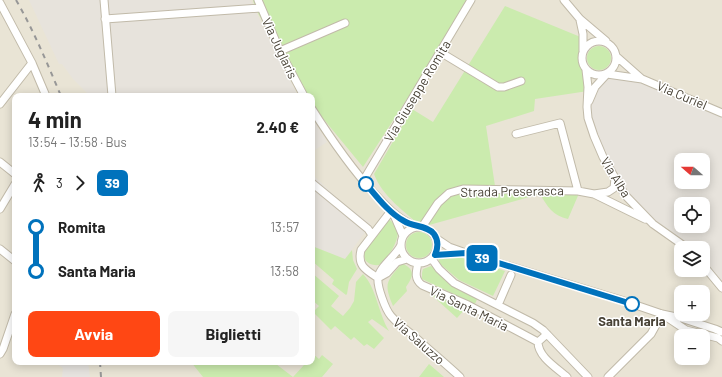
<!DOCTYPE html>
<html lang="it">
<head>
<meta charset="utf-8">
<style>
	body { margin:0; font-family:Barlow,sans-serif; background:#f6f6f6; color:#222; height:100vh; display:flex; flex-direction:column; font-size:15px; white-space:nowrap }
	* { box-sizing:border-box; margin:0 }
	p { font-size:13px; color:#767676 }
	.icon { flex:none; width:22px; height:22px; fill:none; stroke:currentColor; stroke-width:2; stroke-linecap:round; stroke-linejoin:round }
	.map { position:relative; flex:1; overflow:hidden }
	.side { position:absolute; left:12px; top:93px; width:303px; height:272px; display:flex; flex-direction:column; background:#fff; border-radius:8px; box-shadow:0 2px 10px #0003 }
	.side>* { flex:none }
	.badge { padding:0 8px; border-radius:6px; font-size:14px; line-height:26px }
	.needle { width:26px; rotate:290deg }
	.fabs { position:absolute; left:674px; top:153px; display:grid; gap:8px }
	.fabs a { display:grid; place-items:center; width:36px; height:36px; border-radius:8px; background:#fff; box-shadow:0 2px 10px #0003; font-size:20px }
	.map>.badge { position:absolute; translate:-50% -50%; box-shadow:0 0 0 2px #fff }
	.legs { display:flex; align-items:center; gap:6px; height:44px; padding:0 16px; font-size:13px }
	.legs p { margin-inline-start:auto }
	.summary { display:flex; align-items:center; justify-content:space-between; height:68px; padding:0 16px }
	h1 { font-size:22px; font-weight:700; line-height:30px }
	.action { display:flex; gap:8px; margin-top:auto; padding:8px 16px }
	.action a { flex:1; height:46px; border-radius:8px; background:#ff4714; color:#fff; font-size:16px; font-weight:700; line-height:46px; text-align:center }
	.action a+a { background:#f6f6f6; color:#222 }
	ul { padding:0 16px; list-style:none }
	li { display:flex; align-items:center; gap:14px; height:44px; font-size:15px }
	li i { display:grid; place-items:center; width:6px; height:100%; margin:0 5px; background:currentColor }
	li i::after { content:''; width:10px; height:10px; margin:-5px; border:3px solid; border-radius:50%; background:#fff }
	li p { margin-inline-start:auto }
	li:first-child i { background:linear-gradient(#0000 50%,currentColor 0) }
	li:last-child i { background:linear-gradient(currentColor 50%,#0000 0) }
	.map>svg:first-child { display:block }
</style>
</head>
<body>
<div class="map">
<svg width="722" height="377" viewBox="0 0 722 377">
	<rect width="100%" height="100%" fill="#f5f1e7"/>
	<path fill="#e9e4d5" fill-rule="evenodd" d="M0 0H722V377H0ZM15 96H312V362H15ZM681 160H703V182H681ZM681 204H703V226H681ZM681 248H703V270H681ZM681 292H703V314H681ZM681 336H703V358H681Z"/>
	<path fill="#e7e3dc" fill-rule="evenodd" d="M29 0H250L298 96H90L73 79 62 64H59Z
		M607 74 642 79 722 113V288L703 265V248H687L653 224 625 195 603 157 587 107ZM681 160H703V182H681ZM681 204H703V226H681Z
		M312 118 327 142 312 152Z
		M312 174 338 199 371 224 345 259 312 246Z"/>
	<path fill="#cbebae" d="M253 0H471L363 167 312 105V96H304L255 8Z
		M505 6 583 38 588 91 535 99 534 111 486 126 495 186 580 191 568 219C553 216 547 206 540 194L422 227C405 212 382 196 374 174L412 109 433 122Z
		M587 58a12 12 0 1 1 24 0a12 12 0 1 1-24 0Z
		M387 220H390L398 228C399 243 389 256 379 265 370 266 361 261 365 250 368 242 381 227 387 220Z
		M406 245a13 13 0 1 1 26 0a13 13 0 1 1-26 0Z
		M312 246 345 259 352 250 353 260 357 269 349 282 347 294 346 295 332 284 334 280 312 261Z
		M449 254 505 271 493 296 459 280 439 263V257Z
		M402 263C415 270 414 275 406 287L407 291 393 306C383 282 387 282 402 263Z
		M431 266 478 297 475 304 422 279V273L423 269Z
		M312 273 339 296 331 306 343 316 350 308 354 301 356 282 363 274C377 289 378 313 389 331L372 319 368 322 384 338 374 349 367 344 364 346 354 337 351 340 335 326 331 330 313 312 319 306 312 300Z
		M425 289 467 307 457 318Z
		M312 353 319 359 322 355 333 364 322 377H203L191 362H270L276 364 293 377 304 365 301 362H312Z
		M429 364 444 377H419Z"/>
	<path fill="#e6e3df" d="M54 362H88L90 377H62L63 368Z"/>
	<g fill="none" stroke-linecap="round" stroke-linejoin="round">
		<g stroke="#c1baa9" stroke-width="9">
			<path id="minor" d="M104 0 112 96
				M258 0 280 51 304 96
				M564 0 580 19 606 41
				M0 3 32 63 46 96
				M105 19 261 8
				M580 20 583 34V51
				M582 58a17 17 0 1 1 34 0a17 17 0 1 1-34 0Z
				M280 51 345 23
				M440 52 498 87H504L521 81
				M616 56 642 79
				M586 70 588 87 587 107 588 118 594 136 603 157 625 195 653 224 687 248
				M589 101 595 87 607 74 642 79 722 113
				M0 104 32 63
				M312 109C331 139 350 167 374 193 388 208 397 219 417 227
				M516 134 560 123 578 191
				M0 162 15 174
				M615 178 614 188 608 192 594 194 645 219
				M363 181 471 0
				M312 183 368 229 372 235
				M0 209 15 184
				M394 215 403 236
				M401 245a18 18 0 1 1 36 0a18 18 0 1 1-36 0Z
				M422 227 438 203 449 193 463 189 578 191 594 194
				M437 239 449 247 466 253 621 300 662 314 681 318 715 329 722 332
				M401 245C396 256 379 267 378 278 377 286 385 309 391 316 397 323 406 330 414 336 429 350 445 363 460 377
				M0 249 15 261
				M435 255 460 253
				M432 259 439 269 454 283 533 323 543 330 588 377
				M418 263C416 272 414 279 422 285L468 305 538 342 547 334
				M703 265 722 288
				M378 278C366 270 357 266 361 250L391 211
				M378 278 387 273 397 262 407 259
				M498 305 511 275
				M538 342C538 357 557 368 567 377
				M0 354 3 349 15 314
				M608 377 651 334 662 314 686 330 718 338 722 341"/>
		</g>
		<use href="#minor" stroke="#fff" stroke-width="7"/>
		<path stroke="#979797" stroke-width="2" stroke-dasharray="5 5" stroke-linecap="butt" d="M16 0C34 31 47 63 61 96
			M100 362 101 377"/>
	</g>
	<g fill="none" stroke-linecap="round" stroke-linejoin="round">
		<g stroke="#fff" stroke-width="9">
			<path id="line-1" d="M366 184C377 197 389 213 404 221 413 227 427 225 434 234 439 241 438 248 435 255L466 253 632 304"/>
		</g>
		<use href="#line-1" stroke="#0072bc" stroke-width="6"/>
	</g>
	<g fill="#fff" stroke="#0072bc" stroke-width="2">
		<circle cx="366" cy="184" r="7"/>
		<circle cx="632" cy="304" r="7"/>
	</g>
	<g text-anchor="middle" stroke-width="3" stroke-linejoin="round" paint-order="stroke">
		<g font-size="13" fill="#484236" stroke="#fff">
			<text transform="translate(280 48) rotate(65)" y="5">Via Juglaris</text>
			<text transform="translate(417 91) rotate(-59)" y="5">Via Giuseppe Romita</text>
			<text transform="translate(682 95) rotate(23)" y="5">Via Curiel</text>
			<text transform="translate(616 177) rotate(58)" y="5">Via Alba</text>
			<text transform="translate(512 191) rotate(-1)" y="5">Strada Preserasca</text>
			<text transform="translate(469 308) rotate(26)" y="5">Via Santa Maria</text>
			<text transform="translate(419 341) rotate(41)" y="5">Via Saluzzo</text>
		</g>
		<g font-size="13" font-weight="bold" fill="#484236" stroke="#fff">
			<text x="632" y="326">Santa Maria</text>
		</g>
	</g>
</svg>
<div class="fabs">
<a><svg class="needle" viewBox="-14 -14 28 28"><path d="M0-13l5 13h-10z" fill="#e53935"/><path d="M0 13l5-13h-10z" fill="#767676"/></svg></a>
<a><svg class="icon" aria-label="locate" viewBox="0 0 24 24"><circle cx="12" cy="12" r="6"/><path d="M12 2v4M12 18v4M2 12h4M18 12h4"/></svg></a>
<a><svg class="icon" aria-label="layers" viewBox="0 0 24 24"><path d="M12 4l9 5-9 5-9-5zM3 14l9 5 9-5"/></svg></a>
<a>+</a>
<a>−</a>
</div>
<b class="badge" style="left:482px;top:258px;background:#0072bc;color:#fff">39</b>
<section class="side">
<div class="summary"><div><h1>4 min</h1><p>13:54 – 13:58 · Bus</p></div><b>2.40 €</b></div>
<div class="legs"><svg class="icon" aria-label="walk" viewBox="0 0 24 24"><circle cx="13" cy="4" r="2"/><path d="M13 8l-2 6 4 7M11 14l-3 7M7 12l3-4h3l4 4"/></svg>3<svg class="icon" aria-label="forward" viewBox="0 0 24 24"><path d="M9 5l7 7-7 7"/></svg><b class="badge" style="background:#0072bc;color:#fff">39</b></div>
<ul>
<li><i style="color:#0072bc"></i><b>Romita</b><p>13:57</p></li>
<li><i style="color:#0072bc"></i><b>Santa Maria</b><p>13:58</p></li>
</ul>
<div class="action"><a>Avvia</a><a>Biglietti</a></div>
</section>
</div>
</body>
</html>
